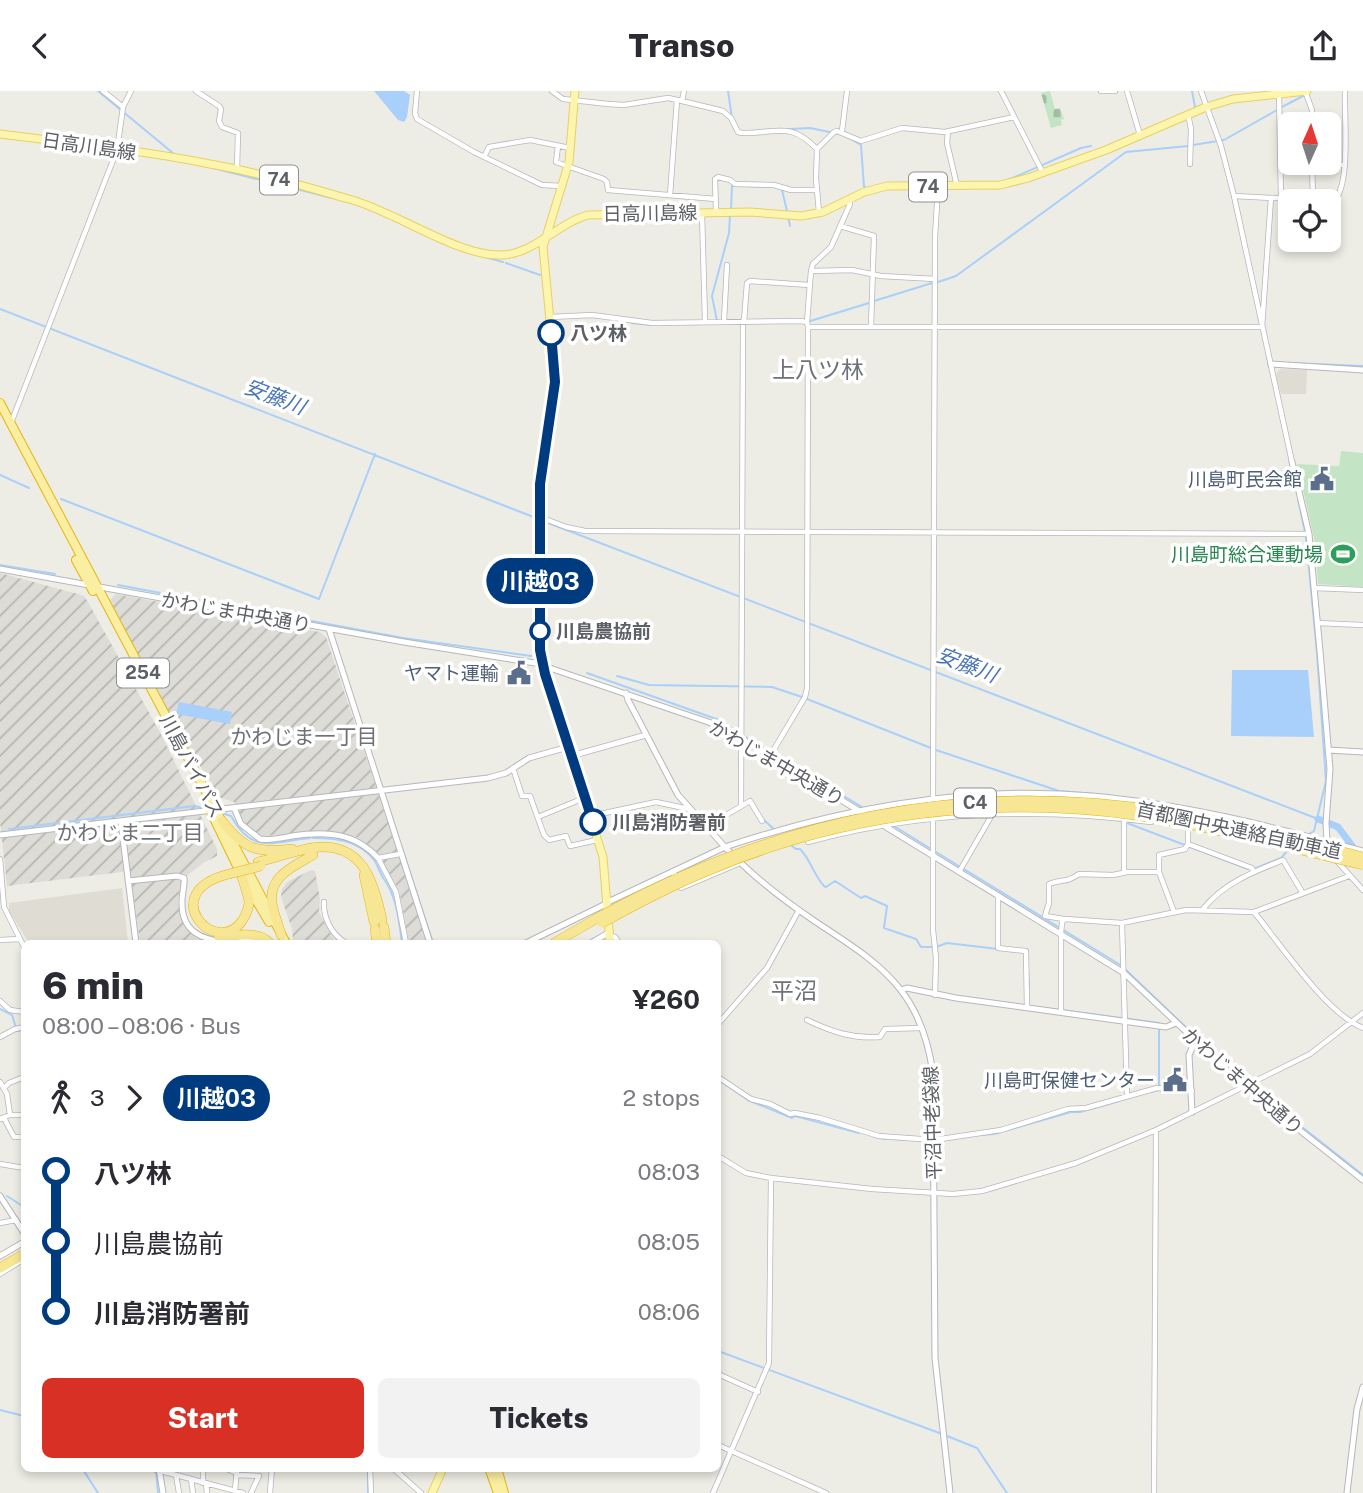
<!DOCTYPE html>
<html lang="en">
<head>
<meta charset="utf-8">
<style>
	body { margin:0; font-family:"Public Sans","Noto Sans JP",sans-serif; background:#f2f2f3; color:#2b2b33; height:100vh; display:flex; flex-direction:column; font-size:26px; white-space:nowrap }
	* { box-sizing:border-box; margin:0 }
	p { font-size:23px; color:#7c7c81 }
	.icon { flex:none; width:38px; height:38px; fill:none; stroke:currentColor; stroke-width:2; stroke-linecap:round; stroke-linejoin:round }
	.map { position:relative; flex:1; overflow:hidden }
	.sheet { position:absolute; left:21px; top:849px; width:700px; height:532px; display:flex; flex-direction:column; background:#fff; border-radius:10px; box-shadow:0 4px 10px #0003 }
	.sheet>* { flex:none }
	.badge { padding:0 14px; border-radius:23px; font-size:24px; line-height:46px }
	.needle { width:46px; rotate:3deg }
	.controls { position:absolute; left:1278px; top:21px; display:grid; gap:14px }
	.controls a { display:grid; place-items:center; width:63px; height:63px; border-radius:10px; background:#fff; box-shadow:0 4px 10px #0003; font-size:35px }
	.map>.badge { position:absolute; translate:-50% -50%; box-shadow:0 0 0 4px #fff }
	.legs { display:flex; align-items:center; gap:10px; height:77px; padding:0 21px; font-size:23px }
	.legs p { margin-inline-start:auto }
	.summary { display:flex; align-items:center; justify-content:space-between; height:119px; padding:0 21px }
	h1 { font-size:38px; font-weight:800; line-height:52px }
	.cta { display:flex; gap:14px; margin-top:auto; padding:14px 21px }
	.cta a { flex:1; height:80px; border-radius:10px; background:#d93025; color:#fff; font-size:28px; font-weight:800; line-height:80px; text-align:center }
	.cta a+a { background:#f2f2f3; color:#2b2b33 }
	ul { padding:0 21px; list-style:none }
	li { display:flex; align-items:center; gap:24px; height:70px; font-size:26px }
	li i { display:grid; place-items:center; width:10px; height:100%; margin:0 9px; background:currentColor }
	li i::after { content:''; width:18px; height:18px; margin:-9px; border:5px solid; border-radius:50%; background:#fff }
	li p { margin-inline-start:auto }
	li:first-child i { background:linear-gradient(#0000 50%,currentColor 0) }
	li:last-child i { background:linear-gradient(currentColor 50%,#0000 0) }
	header { display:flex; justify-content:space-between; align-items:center; height:91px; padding:0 21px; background:#fff; font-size:32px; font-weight:800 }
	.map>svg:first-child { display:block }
</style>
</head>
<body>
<header><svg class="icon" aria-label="back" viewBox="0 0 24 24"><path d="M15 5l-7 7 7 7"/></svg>Transo<svg class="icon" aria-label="share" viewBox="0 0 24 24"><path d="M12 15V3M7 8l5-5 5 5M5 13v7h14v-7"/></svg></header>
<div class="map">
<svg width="1363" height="1402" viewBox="0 0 1363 1402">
	<defs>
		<pattern id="industrial-furrows" width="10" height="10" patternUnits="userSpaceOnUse" patternTransform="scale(1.75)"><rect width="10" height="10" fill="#dddcd7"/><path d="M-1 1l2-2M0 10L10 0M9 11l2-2" fill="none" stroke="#b6b6b2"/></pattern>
		<pattern id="cemetery-stones" width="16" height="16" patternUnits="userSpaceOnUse" patternTransform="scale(1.75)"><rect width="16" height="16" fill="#c3e5c6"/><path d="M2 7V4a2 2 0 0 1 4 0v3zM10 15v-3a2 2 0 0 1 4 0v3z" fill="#a2bda4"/></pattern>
	</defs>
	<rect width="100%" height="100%" fill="#eeede5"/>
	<path fill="url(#industrial-furrows)" d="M0 482 78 503 84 505 88 511 162 645 217 758V765L203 772 188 784 180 796 178 811 184 835 196 847 207 852H140L130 780 7 795 0 730Z
		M116 503 320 541 326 546 428 852H409L399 799 379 764 366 752 356 746 336 741 262 745 246 734 234 711 221 707 178 641 146 580 110 509Z
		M311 779 315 780 320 808 319 821 333 847 339 852H295L293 849 292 838 281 806 282 798 287 791Z"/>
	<path fill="#dedcd3" d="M1280 278 1307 279 1306 303H1281L1276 283Z
		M122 797 128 852H29L9 820V812Z"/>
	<path fill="url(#cemetery-stones)" d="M1050 0 1055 18 1060 17 1064 28 1061 29 1062 34 1051 37 1041 2Z"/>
	<path fill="#c3e5c6" d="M1341 360 1363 362V496L1318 493 1314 447 1297 373 1339 375Z"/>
	<path fill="#a9d0fa" d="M374 0H404L410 4 407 26 404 31 398 29Z
		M1232 579H1308L1314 646 1231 645Z
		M179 611 232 621 230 633 176 623Z"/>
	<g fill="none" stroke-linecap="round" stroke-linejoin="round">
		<path stroke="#a9d0fa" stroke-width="2" d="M98 0 174 63
			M728 0 732 27
			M1192 0 1195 16
			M1282 16 1305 4
			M752 40 810 37 839 43
			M851 48 861 54 864 96 867 97
			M1193 54 1224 49 1277 19
			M209 76 332 107
			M1008 89 1081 57 1091 55
			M744 95 767 96
			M782 99 787 120
			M731 118 732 95H735
			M788 125 790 135
			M485 166 503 171
			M506 172 540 184
			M938 191 956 185 1126 61 1188 55
			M874 210 932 192
			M0 218 536 427
			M717 230 712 205 729 142 730 123
			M807 231 869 212
			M632 232 651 234
			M1267 266 1269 276
			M1289 272 1363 275
			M0 384 29 397
			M61 408 319 508 375 363
			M1298 408 1305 441
			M543 430 1318 728
			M1306 446 1317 562 1326 690 1314 740 1309 743
			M0 474 55 483
			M118 494 403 547 531 565
			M587 582 719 629 769 661
			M617 585 649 594 772 596 802 606
			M807 608 936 659 1059 700 1096 703
			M774 663 862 716
			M222 722 231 725C253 764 272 751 310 747
			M764 729 775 739
			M1119 729 1248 778
			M894 735 931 758
			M9 738 194 715 203 717
			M313 747C336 747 359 749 374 769 378 775 380 782 384 788 397 806 399 831 402 852
			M401 754 433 852
			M792 755 796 758H800C811 769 813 783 824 795L826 796 835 790 861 807 865 805 887 815 884 837 916 848 921 856H936L947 852 998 858
			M936 761 1122 875
			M1254 778 1281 767 1288 759
			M1028 872V861
			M1028 878 1029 897
			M1126 879 1236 984 1363 1084
			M1045 917 1159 932V999L1151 1001
			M0 918 12 924 17 940 24 939
			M723 992 748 1009 792 1027 795 1025 859 1042
			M982 1044 994 1043 1071 1021H1080L1119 1010
			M874 1046 886 1048
			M891 1048 910 1049
			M7 1105 24 1116
			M718 1260 942 1343
			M0 1319 24 1325
			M947 1345 977 1357 1007 1402
			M82 1377 98 1402
			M368 1377V1402
			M156 1379 158 1402"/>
		<path stroke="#a9d0fa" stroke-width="7" d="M1318 728 1338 736 1356 760"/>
		<g stroke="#b5b7bb" stroke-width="6">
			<path id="minor" d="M103 0 123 16
				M196 0 219 15 221 18 219 30 222 36 238 42 237 78
				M417 0 415 22 417 28 474 61 542 94 562 95
				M552 0 563 8 608 13 624 14 668 7 682 10 723 20 731 27 738 41 742 42C777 43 788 29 817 58L816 88 819 121
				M1001 0 1043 82
				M1101 0H1115
				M1127 0 1140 44
				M1201 0 1221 55 1234 105 1292 371
				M1305 0 1312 19V33
				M1279 3 1281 107
				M682 10 684 0
				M1188 23 1191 38 1190 73
				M842 40 847 0
				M948 40 947 52 957 95
				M558 55 556 71 604 88 607 91 608 99 716 108
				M817 58 834 41 837 40 861 50 902 37 945 41 1014 26
				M484 66 489 56 530 49 570 57
				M1312 72 1313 109
				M1312 74H1345
				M670 104 677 9
				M1234 105 1334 110C1351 94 1344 25 1345 0
				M716 121 715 88 718 86 730 89 735 93 774 94 791 99H817
				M702 122 705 230
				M840 135 874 145 871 236
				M811 180 852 179 881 185 935 188
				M550 226 592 224 652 232 800 230 807 231 808 236H1262L1271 107
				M724 230 727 174
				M744 230 747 192 750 190 809 194
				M807 231 811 180 813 173 831 156 850 113V108
				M11 332 117 59 123 16 131 0
				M540 426 566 436 585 440 1309 443
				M1314 497 1363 499
				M1317 532 1363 534
				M770 665 805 606 807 597 808 236
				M513 677 522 705H530L544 744 549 749 566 745 570 755 597 749
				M933 708 935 146 938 96
				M741 714 743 230
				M591 725 656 711 689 718
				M538 726 584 707
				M933 727V839L936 867 935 904
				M706 736 750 710 762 730
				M807 745 808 751C921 720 1035 716 1151 731
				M1188 753 1252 777 1254 781
				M400 763 378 767 396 801 406 852
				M0 768 4 816 24 856
				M1336 769 1363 799
				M673 780 681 797 740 772
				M959 781 993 722
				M1124 782V727
				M998 805V857L1026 860 1027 917
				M324 811C323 827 332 844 346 852
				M1203 818C1224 792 1253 781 1283 769L1302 801
				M1174 821 1159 781V764L1185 758 1188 753V733
				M1254 821C1280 853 1327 923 1363 937
				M1064 828 1045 825 1049 812V793C1064 787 1064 793 1079 783L1113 784 1127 781H1159
				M1122 832 1127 1004
				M610 845 615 846 619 852
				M0 849 20 848
				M0 910 10 919 24 921
				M1061 921V842L1062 831 1065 828 1122 832 1186 819 1254 821 1349 785
				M807 929C832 941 853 948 880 946L885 938 922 937
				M718 933 767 877 799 819
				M0 946 15 938 24 936
				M718 986 751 1008 770 1013 790 1023 795 1022 820 1027 879 1045 934 1049 1001 1039 1068 1018 1086 1017 1157 997 1192 1000
				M0 991 7 1003 10 1024
				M4 997 9 992 24 986
				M4 1027 14 1046H24
				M0 1028 10 1024H24
				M718 1065 746 1082 771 1087 872 1098 953 1103 982 1100 1076 1072 1156 1039 1310 963 1363 922
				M0 1073 24 1077
				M0 1132 16 1129
				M0 1183 24 1168
				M718 1283 758 1301
				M718 1354 826 1402
				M150 1377 243 1402
				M203 1377V1392
				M224 1377 237 1382
				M370 1377 371 1402
				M393 1377 421 1402
				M176 1384 179 1402
				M237 1384 259 1385 251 1402
				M191 1388 193 1402
				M206 1392 207 1402
				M235 1400 237 1377
				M270 1402 272 1377
				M713 1402 769 1272 771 1087
				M1154 1402 1156 1039"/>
		</g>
		<g stroke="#b5b7bb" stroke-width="7">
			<path id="tertiary" d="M1271 273 1363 279
				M1292 371 1309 443 1320 560 1330 678 1326 732 1327 750
				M0 478 404 551 535 572 720 635 869 726
				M329 538 430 852
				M626 602 628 609 678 704 725 756C842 717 968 694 1092 705 1184 713 1274 736 1363 760
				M1328 659 1363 661
				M571 665 646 644
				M234 717 241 733 260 748C270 750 281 747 292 745 325 740 354 741 378 767
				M121 731 136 852
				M878 731 1124 882 1246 997 1363 1089
				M0 744 488 687 506 682 529 667 568 656
				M128 790 177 785 184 787C185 794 182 802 182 810 181 841 201 848 227 852
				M227 852 253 849 263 852
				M526 852 608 812
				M591 852 610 841
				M901 899 907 897 956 907 1166 936 1176 932
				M1192 1021 1189 964 1195 950
				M0 1105 24 1142
				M0 1165 24 1151
				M159 1377 163 1402
				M1347 1402 1357 1318 1363 1296"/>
		</g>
		<g stroke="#b4b7bc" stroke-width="7">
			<path id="secondary" d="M608 811 725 756C752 785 783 809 816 831 846 851 878 870 900 898 919 922 929 953 933 983L935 1267 950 1402"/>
		</g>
		<g stroke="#eacf63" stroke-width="9">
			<path id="primary" d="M575 0 569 71 543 156 555 282 540 400V559L545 583 603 766 610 852
				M0 43C70 52 141 59 210 73 257 81 303 95 349 108 395 120 458 166 502 164 534 163 558 132 588 124L750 121 801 125 823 121 864 101 887 95 1000 94 1028 87 1106 59 1206 16 1233 8 1307 0
				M432 1402 443 1377"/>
		</g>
		<g stroke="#e7b50d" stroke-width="10">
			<path id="trunk" d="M0 312 286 852
				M76 469 93 500
				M210 719 241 783 269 831
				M489 1377 498 1402
				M497 1377 504 1402"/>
		</g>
		<g stroke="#e7b50d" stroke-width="10">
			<path id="motorway" d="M222 730C245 759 256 762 292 758
				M258 771C275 767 294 760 311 757 362 749 374 790 382 829
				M229 783C155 801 215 868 242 830 246 824 249 816 249 810 247 801 244 792 241 783
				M364 784 374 831
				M384 836 386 852
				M375 838 377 852
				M281 844C279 835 275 826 273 817 265 787 292 776 313 764
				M219 846C236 845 257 839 270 852
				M554 852 601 825
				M0 1177 24 1163"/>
		</g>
		<use href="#minor" stroke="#fff" stroke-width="4.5"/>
		<use href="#tertiary" stroke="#fff" stroke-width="5"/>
		<use href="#secondary" stroke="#fff" stroke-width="5"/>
		<use href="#primary" stroke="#fbf5ae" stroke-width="7"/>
		<use href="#trunk" stroke="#f9eea1" stroke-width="8"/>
		<use href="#motorway" stroke="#f7e694" stroke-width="9"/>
		<g stroke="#e7b50d" stroke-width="10" stroke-linecap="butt">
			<path id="motorway-bridge" d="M229 783 261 775
				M601 825C778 729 961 689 1162 720 1230 731 1297 749 1363 766
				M602 832C638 812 674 793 712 778 843 723 993 704 1134 724 1212 735 1287 756 1363 774"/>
		</g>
		<use href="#motorway-bridge" stroke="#f7e694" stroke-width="9"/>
	</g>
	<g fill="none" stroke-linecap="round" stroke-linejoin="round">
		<g stroke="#fff" stroke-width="16">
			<path id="line-1" d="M551 242 555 291 540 393V559L545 583 593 731"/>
		</g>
		<use href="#line-1" stroke="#003b80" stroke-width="10"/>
	</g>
	<defs>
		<g id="civic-bare" transform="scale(1.89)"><path d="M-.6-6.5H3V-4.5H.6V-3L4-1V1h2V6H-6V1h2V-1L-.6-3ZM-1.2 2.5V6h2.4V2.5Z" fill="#5c6f8a" stroke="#fff" stroke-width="2.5" paint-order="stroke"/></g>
		<g id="stadium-bare" transform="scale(1.89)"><path d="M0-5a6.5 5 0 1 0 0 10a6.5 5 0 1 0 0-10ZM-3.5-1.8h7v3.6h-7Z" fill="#2e9e5b" stroke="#fff" stroke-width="2.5" paint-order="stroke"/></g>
	</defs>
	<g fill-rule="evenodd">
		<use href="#civic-bare" x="1322" y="388"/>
		<use href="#stadium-bare" x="1343" y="463"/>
		<use href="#civic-bare" x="519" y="582"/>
		<use href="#civic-bare" x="1175" y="989"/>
	</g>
	<g fill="#fff" stroke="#003b80" stroke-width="3.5">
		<circle cx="551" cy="242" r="12"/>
		<circle cx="540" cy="540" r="9"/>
		<circle cx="593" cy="731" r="12"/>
	</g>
	<g text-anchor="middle" stroke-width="7" stroke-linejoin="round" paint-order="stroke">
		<g fill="#fff" stroke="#8e9093" stroke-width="2">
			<rect x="260" y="74.5" width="38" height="29" rx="5"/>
			<rect x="909" y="81.5" width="38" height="29" rx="5"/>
			<rect x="117" y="567.5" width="52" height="29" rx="5"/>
			<rect x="954" y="697.5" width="42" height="29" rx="5"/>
		</g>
		<g font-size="18" font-weight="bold" fill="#5d6065">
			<text x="279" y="95">74</text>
			<text x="928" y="102">74</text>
			<text x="143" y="588">254</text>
			<text x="975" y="718">C4</text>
		</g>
		<g font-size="19" fill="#5d6065" stroke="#fff">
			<text transform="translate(89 55) rotate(8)" y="7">日高川島線</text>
			<text transform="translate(650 122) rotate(-1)" y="7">日高川島線</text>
			<text transform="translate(236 521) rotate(10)" y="7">かわじま中央通り</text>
			<text transform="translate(777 672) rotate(30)" y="7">かわじま中央通り</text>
			<text transform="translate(192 675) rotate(62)" y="7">川島バイパス</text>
			<text transform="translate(1239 739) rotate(12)" y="7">首都圏中央連絡自動車道</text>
			<text transform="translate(1243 990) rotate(41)" y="7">かわじま中央通り</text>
			<text transform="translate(932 1032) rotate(-92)" y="7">平沼中老袋線</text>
		</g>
		<g font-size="19" font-weight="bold" fill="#5d6065" stroke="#fff" text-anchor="start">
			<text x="570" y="249">八ツ林</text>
			<text x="556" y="547">川島農協前</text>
			<text x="612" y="738">川島消防署前</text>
		</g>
		<g font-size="19" fill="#4e5e75" stroke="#fff" text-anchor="end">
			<text x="1302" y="395">川島町民会館</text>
			<text x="499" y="589">ヤマト運輸</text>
			<text x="1155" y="996">川島町保健センター</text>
		</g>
		<g font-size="19" fill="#27864d" stroke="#fff" text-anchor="end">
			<text x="1323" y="470">川島町総合運動場</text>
		</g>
		<g font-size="21" font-style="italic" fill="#4a75b4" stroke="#fff">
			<text transform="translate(275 306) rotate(21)" y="7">安藤川</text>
			<text transform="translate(967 574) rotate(21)" y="7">安藤川</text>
		</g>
		<g font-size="21" fill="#6e7277" stroke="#fff">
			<text x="304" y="653">かわじま一丁目</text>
			<text x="130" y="749">かわじま二丁目</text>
		</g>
		<g font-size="23" fill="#6e7277" stroke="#fff">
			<text x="818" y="287">上八ツ林</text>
			<text x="794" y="908">平沼</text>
		</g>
	</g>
</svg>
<div class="controls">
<a><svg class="needle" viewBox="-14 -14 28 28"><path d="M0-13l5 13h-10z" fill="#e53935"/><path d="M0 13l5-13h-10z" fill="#7c7c81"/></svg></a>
<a><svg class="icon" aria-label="locate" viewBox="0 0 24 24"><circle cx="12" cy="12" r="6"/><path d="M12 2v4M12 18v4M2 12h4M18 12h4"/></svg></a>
</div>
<b class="badge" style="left:540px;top:490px;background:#003b80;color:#fff">川越03</b>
<section class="sheet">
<div class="summary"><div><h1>6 min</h1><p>08:00 – 08:06 · Bus</p></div><b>¥260</b></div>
<div class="legs"><svg class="icon" aria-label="walk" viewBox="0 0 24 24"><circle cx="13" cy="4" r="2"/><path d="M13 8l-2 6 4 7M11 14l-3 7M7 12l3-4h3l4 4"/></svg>3<svg class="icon" aria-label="forward" viewBox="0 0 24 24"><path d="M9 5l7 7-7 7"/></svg><b class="badge" style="background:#003b80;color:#fff">川越03</b><p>2 stops</p></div>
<ul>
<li><i style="color:#003b80"></i><b>八ツ林</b><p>08:03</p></li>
<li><i style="color:#003b80"></i><span>川島農協前</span><p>08:05</p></li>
<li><i style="color:#003b80"></i><b>川島消防署前</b><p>08:06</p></li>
</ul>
<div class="cta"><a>Start</a><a>Tickets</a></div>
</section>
</div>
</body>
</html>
